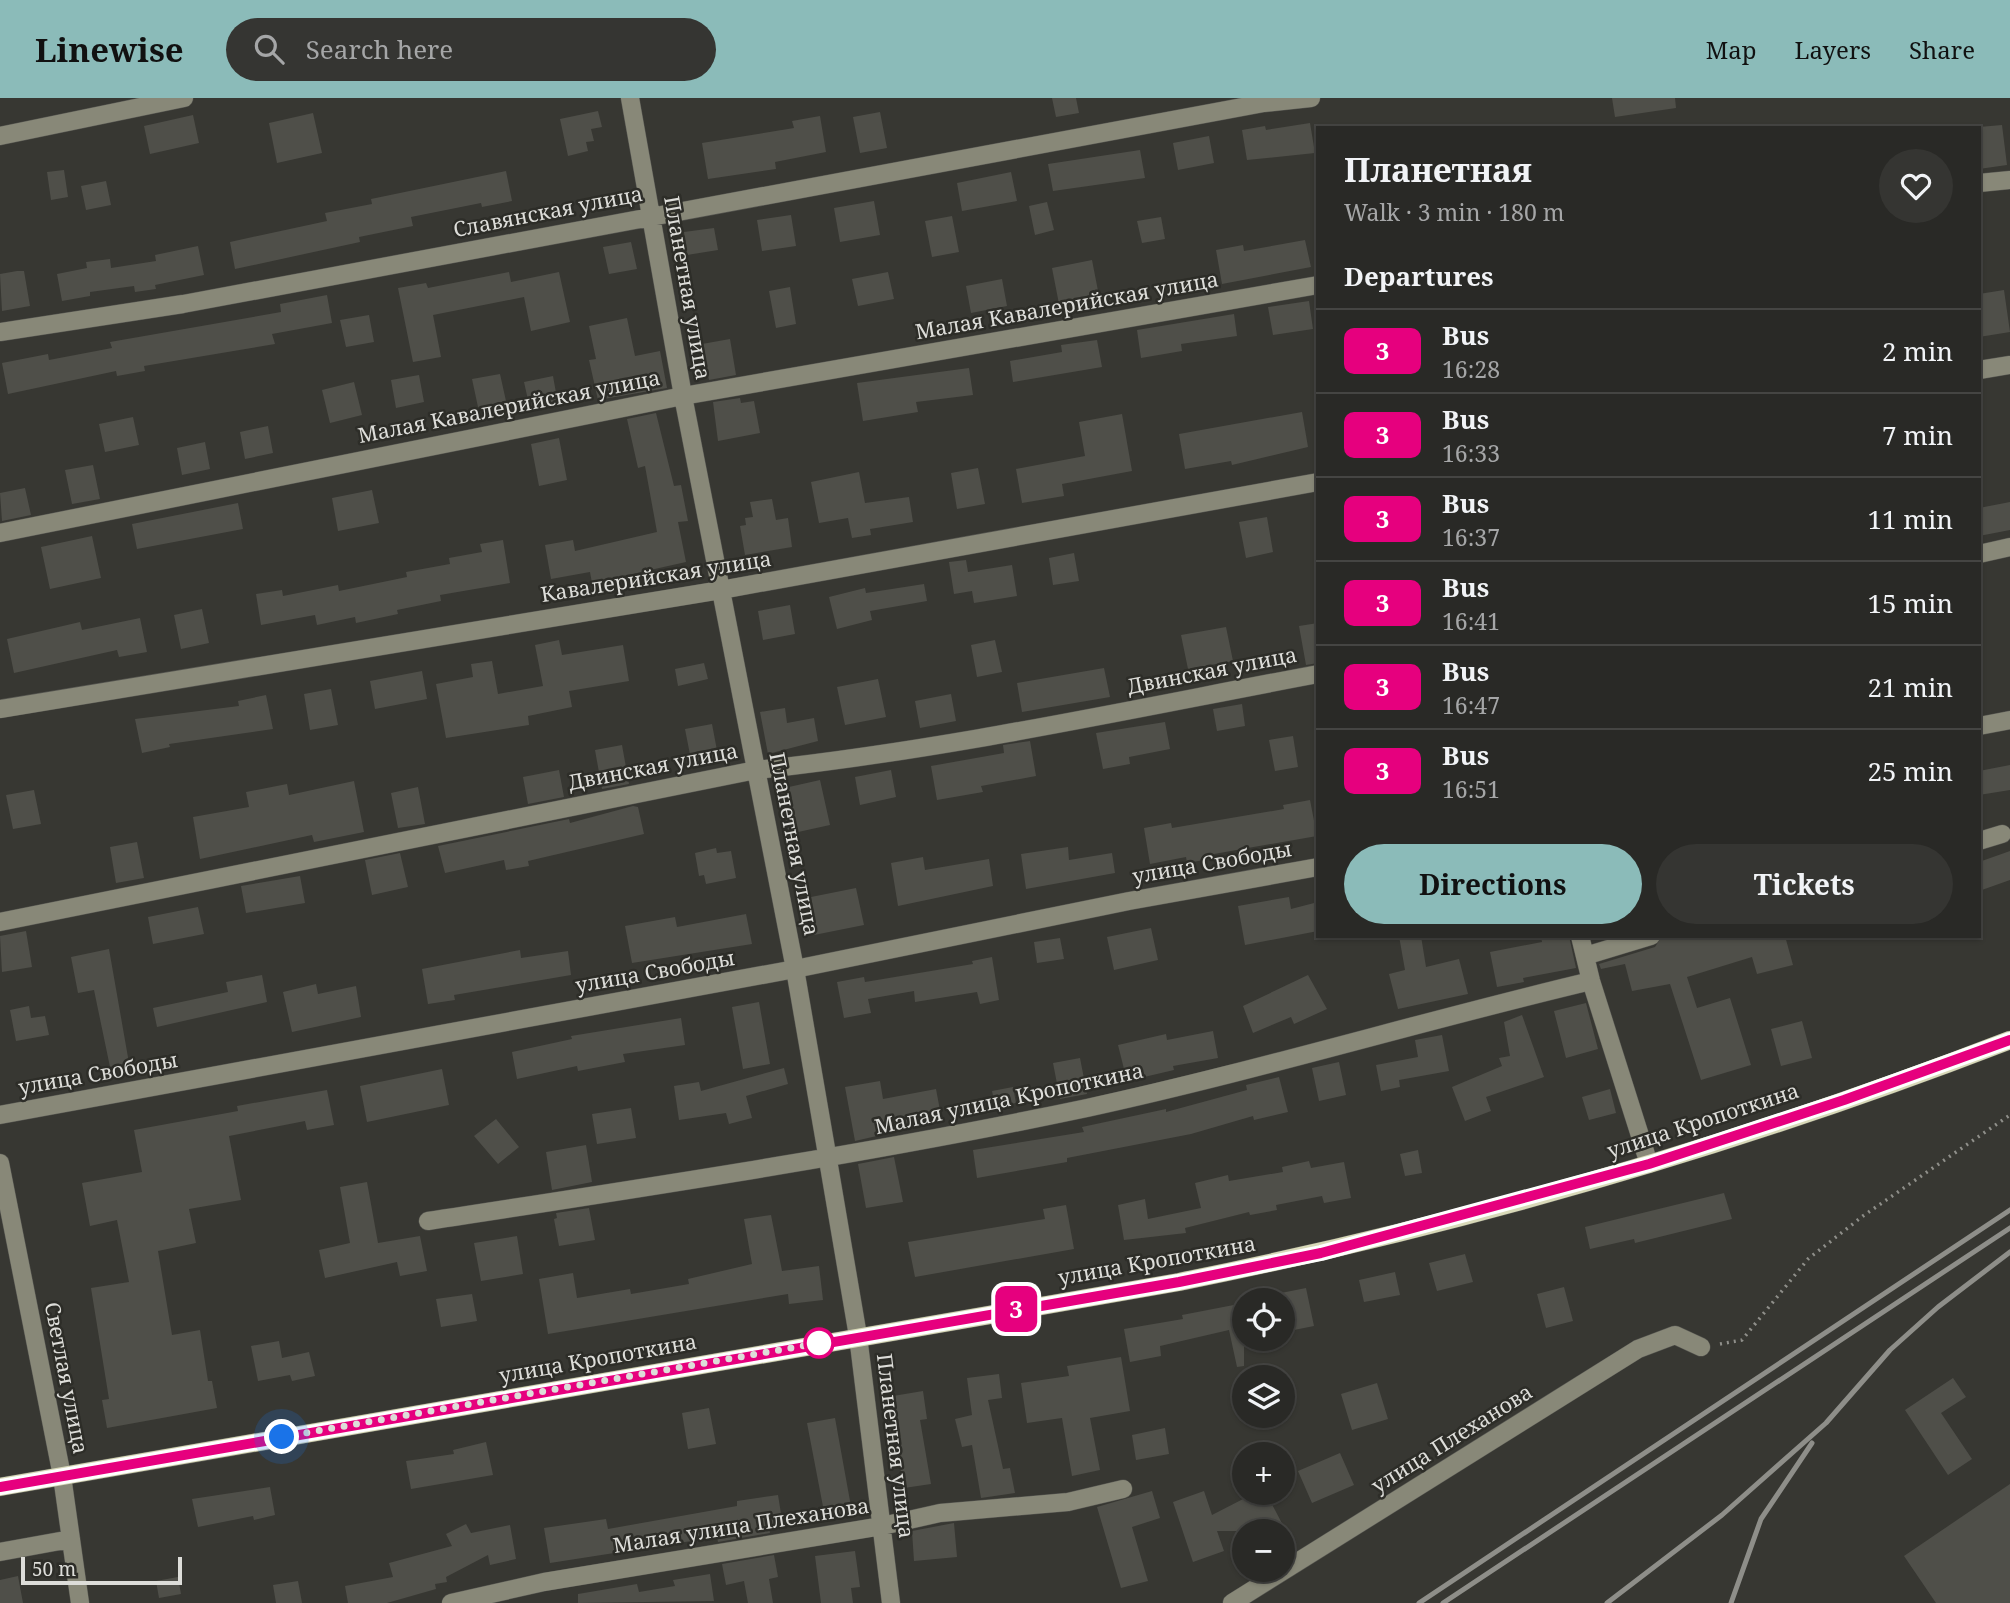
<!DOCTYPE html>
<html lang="en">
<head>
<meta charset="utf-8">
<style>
	body { margin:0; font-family:"Noto Serif",serif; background:#353532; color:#f1f3f6; height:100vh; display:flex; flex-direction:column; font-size:26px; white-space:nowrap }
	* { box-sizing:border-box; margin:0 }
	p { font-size:23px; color:#a5a6a7 }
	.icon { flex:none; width:38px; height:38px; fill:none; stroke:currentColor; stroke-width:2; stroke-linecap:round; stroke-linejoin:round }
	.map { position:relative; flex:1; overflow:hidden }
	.sheet { position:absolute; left:1316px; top:28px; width:665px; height:812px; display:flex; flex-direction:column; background:#292926; border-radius:0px; box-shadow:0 2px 5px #0004,0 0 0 2px #454543 }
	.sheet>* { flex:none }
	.badge { padding:0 14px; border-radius:10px; font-size:24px; line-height:46px }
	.controls { position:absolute; left:1232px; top:1190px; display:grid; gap:14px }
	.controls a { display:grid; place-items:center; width:63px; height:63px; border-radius:50%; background:#292926; box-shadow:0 2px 5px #0004,0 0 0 2px #454543; font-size:35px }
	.scale { position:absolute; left:21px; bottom:18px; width:161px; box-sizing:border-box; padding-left:7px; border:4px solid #ddddd9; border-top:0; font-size:19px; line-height:24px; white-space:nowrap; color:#ddddd9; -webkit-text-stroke:5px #2d2d28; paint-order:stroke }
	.you { position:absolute; width:35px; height:35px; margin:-18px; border:5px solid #fff; border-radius:50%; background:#1a73e8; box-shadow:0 0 0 10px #1a73e833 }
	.map>.badge { position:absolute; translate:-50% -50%; box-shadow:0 0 0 4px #fff }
	h2 { padding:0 28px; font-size:26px; line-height:63px }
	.round { display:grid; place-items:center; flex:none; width:74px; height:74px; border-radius:37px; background:#353532 }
	.headline { display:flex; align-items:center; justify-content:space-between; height:119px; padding:0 28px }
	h1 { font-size:33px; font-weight:700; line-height:52px }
	.cta { display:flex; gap:14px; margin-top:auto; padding:14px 28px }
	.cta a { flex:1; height:80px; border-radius:42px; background:#8bbbb9; color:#111; font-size:28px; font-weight:700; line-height:80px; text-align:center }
	.cta a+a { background:#353532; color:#f1f3f6 }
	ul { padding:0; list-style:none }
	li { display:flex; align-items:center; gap:21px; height:84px; padding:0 28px; border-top:2px solid #454543 }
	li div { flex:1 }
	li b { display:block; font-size:26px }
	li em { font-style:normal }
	li .badge { min-width:77px; font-weight:700; text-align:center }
	header { display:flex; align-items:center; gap:42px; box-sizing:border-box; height:98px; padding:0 35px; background:#8bbbb9; color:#111 }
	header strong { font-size:33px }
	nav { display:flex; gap:38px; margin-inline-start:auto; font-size:24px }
	.search { width:490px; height:63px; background:#353532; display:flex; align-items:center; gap:18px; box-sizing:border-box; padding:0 24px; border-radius:38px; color:#a5a6a7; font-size:26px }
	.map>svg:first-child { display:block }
</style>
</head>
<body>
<header>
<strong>Linewise</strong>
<div class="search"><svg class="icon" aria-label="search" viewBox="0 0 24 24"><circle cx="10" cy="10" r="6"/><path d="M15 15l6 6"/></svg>Search here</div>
<nav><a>Map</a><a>Layers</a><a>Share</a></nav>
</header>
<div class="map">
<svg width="2010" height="1505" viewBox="0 0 2010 1505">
	<rect width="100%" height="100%" fill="#373732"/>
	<path fill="#4f4f49" d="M1052 0H1076L1079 15 1056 19Z
		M1612 0H1675L1676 10 1615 19Z
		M598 13 602 29 591 31 594 43 586 44 588 53 568 58 560 21Z
		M880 14 887 50 860 55 853 19Z
		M313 15 322 55 277 65 269 25Z
		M193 17 199 45 150 56 144 28Z
		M820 18 826 54 775 64 776 71 708 81 702 45 794 30 792 23Z
		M1310 25 1315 55 1247 62 1242 32 1265 28 1266 32Z
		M2002 27 2007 67 1979 71V29Z
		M1209 38 1214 65 1178 72 1173 45Z
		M1140 52 1145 80 1053 93 1048 66Z
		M64 72 68 99 51 102 47 74Z
		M506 73 512 103 482 109 481 105 411 119 413 128 359 139 360 144 235 171 230 144 327 123 325 115 372 106 371 101Z
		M1011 74 1017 103 962 113 957 85Z
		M106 83 111 107 86 112 81 88Z
		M874 103 880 137 840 144 834 110Z
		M1047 104 1054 132 1035 137 1029 108Z
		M791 117 796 148 762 153 757 122Z
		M952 118 959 154 932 159 925 123Z
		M1161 119 1165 141 1142 145 1137 123Z
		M714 130 718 152 687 157 684 134Z
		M1305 142 1311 169 1222 186 1216 152 1243 147 1244 153Z
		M631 144 637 171 609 176 603 149Z
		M198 148 204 177 155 187 156 191 135 194 134 188 90 194V198L62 203 57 176 87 170 86 164 110 161 111 170 156 163 155 157Z
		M1092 162 1099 198 1059 206 1052 170Z
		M17 173H24L30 208 2 213 0 176Z
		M509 174 511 184 559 174 570 224 531 233 524 199 433 217 441 259 413 264 398 190 426 185 428 190Z
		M888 174 894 201 858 208 852 181Z
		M1002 181 1007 208 971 215 966 188Z
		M790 189 796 226 776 230 769 193Z
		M2004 192 2010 234 1979 239V196Z
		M327 197 332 225 272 236 275 246 144 268 145 273 117 278 116 273 8 296 2 265 48 256 49 262 112 250 110 244 281 214 280 206Z
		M1309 203 1313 231 1273 237 1268 209Z
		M1234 216 1237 238 1181 246 1182 253 1141 260 1137 232Z
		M369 217 374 244 346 249 340 222Z
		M627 220 635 258 660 253 667 290 598 302 589 262 596 261 589 228Z
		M730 241 736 277 709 282 702 246Z
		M1097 242 1102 269 1013 284 1010 263 1062 254 1061 247Z
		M969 270 973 297 916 304 918 314 863 323 857 285Z
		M500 276 506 303 478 309 472 281Z
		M419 277 424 304 396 310 391 282Z
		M553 278 558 306 530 311 524 284Z
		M354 284 362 317 330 325 322 292Z
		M740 300 741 305 754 303 760 335 718 343 713 304Z
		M1302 314 1308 349 1232 367 1231 363 1185 371 1179 336Z
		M656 315 674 388 681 387 688 423 678 424 686 464 592 485 590 474 551 481 545 447 573 442 575 453 657 434 645 368 638 370 627 321Z
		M1122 316 1132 373 1062 386 1064 398 1022 405 1016 371 1085 358 1079 324Z
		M133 319 139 347 105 354 99 326Z
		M268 328 273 355 245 361 240 334Z
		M559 340 567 382 539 388 531 346Z
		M205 344 210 371 182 377 177 350Z
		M93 367 100 401 72 406 65 372Z
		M978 370 985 406 957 411 951 375Z
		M859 374 865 405 909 399 913 424 870 431 871 437 852 440 848 420 819 425 811 384Z
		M25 390 31 417 2 423 0 395Z
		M372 392 379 425 338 433 332 400Z
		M772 401 776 422 788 420 792 449 745 457 740 428 746 427 745 420 753 419 750 404Z
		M2010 404V432L1979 438V410Z
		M238 405 243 431 137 451 132 426Z
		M1267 419 1273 454 1246 460 1239 424Z
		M92 438 101 480 50 491 41 449Z
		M503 442 510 485 440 497 441 503 397 512 398 516 356 525 355 519 317 527 315 517 261 527 256 496 282 492 283 498 338 487 339 493 407 479 406 474 450 466 449 460 482 454 480 446Z
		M1074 455 1079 483 1053 487 1049 460Z
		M966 462 968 474 1012 467 1017 498 974 505 972 493 954 496 949 464Z
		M924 486 927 503 870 513 872 522 837 531 829 499 865 490 866 495Z
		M790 507 795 536 763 542 758 513Z
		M202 511 209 545 181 551 174 517Z
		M140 520 147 554 119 559 117 552 14 575 7 541 80 524 82 532Z
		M1318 525V565L1306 567 1299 528Z
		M1226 529 1233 563 1188 571 1181 537Z
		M559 542 562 557 623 547 629 583 569 593 572 609 528 618 529 627 446 640 436 586 473 579 471 566 492 563 498 596 543 588 535 547Z
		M995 542 1002 574 977 579 971 547Z
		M704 565 708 581 678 588 675 571Z
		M1104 570 1110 599 1022 614 1017 585Z
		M422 573 427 601 375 611 370 583Z
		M878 581 886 619 845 627 837 589Z
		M331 591 338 627 310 632 304 596Z
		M951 596 956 623 920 630 915 603Z
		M266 597 273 631 169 646 170 649 142 655 135 621 239 608 238 603Z
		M1242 606 1245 628 1217 633 1213 611Z
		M785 610 787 625 814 620 818 643 768 656 760 614Z
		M1165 624 1170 651 1129 659 1130 666 1103 671 1096 635Z
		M712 626 719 663 692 667 685 631Z
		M1293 638 1298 669 1275 673 1269 642Z
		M1030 643 1036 678 981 688 983 694 937 702 931 668 1004 655 1003 647Z
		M622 647 629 686 602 691 595 652Z
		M2010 667V692L1979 697V673Z
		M559 672 564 699 528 706 523 679Z
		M891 672 896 699 860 707 855 679Z
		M820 682 830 727 789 736 780 691Z
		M354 683 364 734 314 744 312 737 200 761 193 719 249 709 246 694 287 686 289 697Z
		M418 689 425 726 398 730 391 695Z
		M34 692 41 726 13 731 6 697Z
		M1310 702 1317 738 1214 756 1215 760 1187 765 1186 759 1150 766 1144 730 1171 725 1172 730 1284 711 1283 707Z
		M633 708 638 709 644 736 528 763 529 768 506 772 504 762 445 775 438 748 569 721 570 725Z
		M137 744 144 780 116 785 110 749Z
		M1068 749 1069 762 1112 755 1115 775 1026 791 1021 756Z
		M716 750 717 755 731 753 736 780 706 786 704 777 699 778 695 755Z
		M2010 753V782L1979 793V764Z
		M400 755 408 789 372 797 365 762Z
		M923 759 925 772 989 761 993 788 898 808 891 765Z
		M300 778 305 805 246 815 241 788Z
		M856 790 864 827 814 837 806 800Z
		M1289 799 1291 811 1318 804V833L1245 847 1238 808Z
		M198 809 204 836 153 846 148 819Z
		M746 816 752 846 632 865 625 828 675 819 677 829Z
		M1151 830 1158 862 1114 872 1107 839Z
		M26 833 32 869 2 874 0 838Z
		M1399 838H1421L1426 869 1459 861 1468 896 1398 911 1389 876 1405 872Z
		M1541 838H1569L1576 870 1523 880 1524 884 1497 889 1490 854 1542 844Z
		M1662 838H1785L1793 867 1757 876 1752 859 1687 879 1697 910 1730 900 1751 967 1701 982 1670 886 1632 893 1625 866 1601 871 1599 866 1655 849Z
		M1060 840 1064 861 1037 865 1034 844Z
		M109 851 129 965 110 969 94 892 78 895 71 859Z
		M520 852 521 860 568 853 571 877 454 897 455 902 428 906 422 871Z
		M992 859 999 902 980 906 977 894 915 904 914 893 868 901 871 915 844 920 837 884 864 879 865 884 973 866 972 863Z
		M262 877 267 904 157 929 153 910 228 894 226 884Z
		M1308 877 1327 911 1294 926 1291 919 1253 935 1243 908Z
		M316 886 318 896 356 888 361 919 292 934 283 894Z
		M759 904 770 966 743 971 732 909Z
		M1586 905 1598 951 1566 960 1554 913Z
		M29 908 31 920 45 918 49 937 16 943 10 912Z
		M1522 917 1544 979 1486 999 1491 1013 1465 1023 1452 989 1502 968 1499 960 1510 958 1504 924Z
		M681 920 685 947 623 956 625 964 578 973 577 968 517 981 512 954 572 941 571 938Z
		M1802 923 1812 960 1781 968 1771 931Z
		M1213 933 1218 960 1173 968 1174 972 1127 983 1118 947 1166 936 1167 942Z
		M1442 937 1449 973 1399 982 1400 989 1381 993 1376 967 1418 959 1415 942Z
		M1080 960 1087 996 1060 1001 1053 965Z
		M1339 964 1346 997 1319 1003 1312 970Z
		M784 970 788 986 746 998 752 1020 729 1026 726 1015 679 1022 674 988 699 984 701 993Z
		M442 971 449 1007 367 1024 360 988Z
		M1279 979 1288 1014 1254 1022 1253 1018 1191 1036 1067 1060V1064L977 1080 973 1052 1084 1034 1082 1029 1166 1011V1014L1247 992 1246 987Z
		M880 983 883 1001 936 991 942 1023 855 1043 845 989Z
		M1013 989 1016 1005 995 1008 992 993Z
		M1610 991 1616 1015 1589 1022 1582 999Z
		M327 992 334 1027 307 1032 305 1023 229 1038 241 1102 189 1111 196 1145 158 1153 172 1237 200 1232 208 1283H212L217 1310 107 1330 102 1302 109 1301 91 1190 129 1184 117 1122 90 1128 82 1085 142 1074 134 1032 238 1013 237 1008Z
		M631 1010 636 1040 597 1046 592 1016Z
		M496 1021 519 1049 498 1066 474 1038Z
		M586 1047 592 1084 552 1092 546 1054Z
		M1418 1052 1422 1075 1405 1078 1400 1056Z
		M894 1059 903 1104 866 1110 858 1066Z
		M1309 1063 1311 1070 1344 1064 1351 1100 1324 1105 1322 1098 1276 1107 1277 1112 1250 1117 1249 1114 1185 1130 1186 1135 1124 1142 1118 1107 1145 1101 1148 1121 1201 1110 1195 1085 1228 1077 1229 1083 1283 1074 1282 1069Z
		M367 1084 378 1145 420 1138 427 1173 400 1178 397 1164 325 1180 319 1152 350 1145 340 1089Z
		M1724 1095 1732 1121 1635 1145 1634 1141 1590 1151 1585 1129Z
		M1066 1107 1074 1151 915 1179 908 1144 1045 1121 1043 1111Z
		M589 1110 595 1142 559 1148 554 1121 557 1120 556 1115Z
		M771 1117 782 1173 819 1168 823 1202 789 1206 788 1196 548 1236 539 1181 573 1175 577 1200 630 1191 631 1196 689 1186 688 1181 752 1166 744 1121Z
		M517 1138 523 1176 481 1183 474 1145Z
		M1465 1156 1473 1184 1437 1193 1429 1165Z
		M1395 1174 1400 1197 1364 1204 1359 1182Z
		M1564 1189 1573 1223 1546 1230 1537 1196Z
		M1306 1190 1314 1228 1289 1233 1281 1195Z
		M472 1196 477 1223 441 1229 436 1201Z
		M1244 1205V1268L1237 1269 1229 1232 1160 1248 1161 1258 1130 1264 1124 1231 1183 1221 1182 1217Z
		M279 1243 282 1260 309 1254 315 1278 292 1283 290 1277 258 1283 251 1248Z
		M1121 1259 1130 1313 1090 1320 1100 1372 1072 1378 1062 1320 1027 1325 1021 1285 1069 1278 1067 1268Z
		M999 1276 1002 1300 988 1302 1003 1371 1010 1370 1015 1395 981 1400 972 1347 962 1349 955 1321 972 1317 967 1280Z
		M1953 1280 1966 1299 1941 1315 1972 1361 1948 1377 1905 1312Z
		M1377 1285 1388 1321 1352 1332 1341 1296Z
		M923 1293 927 1321 920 1322 931 1386 904 1390 887 1299Z
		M709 1310 716 1346 688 1351 682 1315Z
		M835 1320 852 1414 825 1419 807 1325Z
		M1165 1330 1169 1356 1136 1362 1132 1337Z
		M486 1344 493 1377 411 1391 406 1363 454 1356 453 1352Z
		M1340 1355 1354 1387 1312 1405 1298 1373Z
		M2010 1386V1505H1936L1904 1458Z
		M270 1389 275 1417 254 1422 253 1418 198 1429 192 1401Z
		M1152 1393 1160 1420 1132 1429 1148 1483 1121 1490 1097 1409Z
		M1204 1393 1212 1417 1245 1400 1242 1395H1266L1286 1433H1217L1224 1453 1193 1464 1173 1404Z
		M778 1397 783 1428 769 1430 770 1435 718 1444 717 1439 550 1465 544 1430 606 1421 608 1431 737 1408V1403Z
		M954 1425 957 1459 914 1463 912 1433Z
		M466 1426 471 1435 510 1427 516 1461 490 1467 488 1457 446 1479 447 1484 435 1486 436 1491 387 1505H348L345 1488 393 1479 389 1465 452 1448 446 1436Z
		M855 1453 860 1489 851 1490 853 1505H821L815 1458Z
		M774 1457 778 1479 769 1481 773 1505H748L744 1483 726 1487 722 1466Z
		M710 1476 714 1503 578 1505V1496L637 1486 639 1494 675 1488 673 1482Z
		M18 1478 23 1505H0V1482Z
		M178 1479 181 1496 159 1500 156 1483Z
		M298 1483 302 1505H276L273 1487Z"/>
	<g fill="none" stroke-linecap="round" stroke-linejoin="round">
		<g stroke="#555550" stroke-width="19">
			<path id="minor" d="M630 0 683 298 795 871 828 1062 858 1238 891 1505
				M0 38 184 0
				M1979 85 2010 82
				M0 234 183 206 1264 5 1311 0
				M1979 272 2010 267
				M0 435 683 298 1318 187
				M1979 456 2010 449
				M0 611 721 492 1318 384
				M1979 628 2010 622
				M1979 743 2002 736
				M0 824 756 672C945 652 1132 611 1318 576
				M1580 838 1591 883 1649 1066
				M1585 858 1651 838
				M0 1017 795 871 1129 803 1318 769
				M0 1065 62 1378 80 1505
				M428 1123C649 1089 869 1056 1087 1010 1257 973 1422 923 1591 883
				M0 1454 71 1441
				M451 1505 544 1484 882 1428 940 1415 1068 1404 1123 1391
				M1232 1505 1638 1251 1675 1237 1701 1249"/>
		</g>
		<g stroke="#555550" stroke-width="19">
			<path id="major" d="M0 1389 1179 1184C1462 1127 1741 1046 2010 942"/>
		</g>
		<path stroke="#8f8f8a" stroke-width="3.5" stroke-dasharray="2 5" stroke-linecap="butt" d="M1720 1246 1742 1242 1808 1161 1863 1118 2010 1017"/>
		<use href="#minor" stroke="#888878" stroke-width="18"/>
		<use href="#major" stroke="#d8d9b8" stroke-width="18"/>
		<path stroke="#8e8e89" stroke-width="5" d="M1419 1505 2010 1112
			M1443 1505 2010 1130
			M1607 1505 1722 1417 1826 1325 1890 1252 1938 1209 2010 1154
			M1731 1505 1761 1421 1812 1345"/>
	</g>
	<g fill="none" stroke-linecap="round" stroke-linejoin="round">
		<g stroke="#fff" stroke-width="16">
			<path id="line" d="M0 1389 1179 1184 1321 1155 1649 1066 1844 1002 2010 942"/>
		</g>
		<use href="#line" stroke="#e6007e" stroke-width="10"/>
		<path stroke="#ddddd9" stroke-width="7" stroke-dasharray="0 12.6" d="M282 1339 831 1243 819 1245"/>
	</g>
	<circle fill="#fff" stroke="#e6007e" stroke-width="3.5" cx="819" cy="1245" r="14"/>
	<g text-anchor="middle" stroke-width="5" stroke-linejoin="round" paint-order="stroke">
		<g font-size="21" fill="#ddddd9" stroke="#2d2d28">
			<text transform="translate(548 114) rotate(-11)" y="7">Славянская улица</text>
			<text transform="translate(687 190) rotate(80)" y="7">Планетная улица</text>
			<text transform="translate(1067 208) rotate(-10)" y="7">Малая Кавалерийская улица</text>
			<text transform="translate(509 309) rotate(-11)" y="7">Малая Кавалерийская улица</text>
			<text transform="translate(656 479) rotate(-9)" y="7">Кавалерийская улица</text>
			<text transform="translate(1212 573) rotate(-11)" y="7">Двинская улица</text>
			<text transform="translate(653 669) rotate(-11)" y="7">Двинская улица</text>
			<text transform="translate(794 746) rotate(79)" y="7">Планетная улица</text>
			<text transform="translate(1212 765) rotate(-10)" y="7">улица Свободы</text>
			<text transform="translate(655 874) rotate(-10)" y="7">улица Свободы</text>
			<text transform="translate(98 976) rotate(-10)" y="7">улица Свободы</text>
			<text transform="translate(1009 1001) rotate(-12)" y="7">Малая улица Кропоткина</text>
			<text transform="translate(1703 1023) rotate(-18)" y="7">улица Кропоткина</text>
			<text transform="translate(1157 1163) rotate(-10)" y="7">улица Кропоткина</text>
			<text transform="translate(598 1261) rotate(-10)" y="7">улица Кропоткина</text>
			<text transform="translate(66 1280) rotate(79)" y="7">Светлая улица</text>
			<text transform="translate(1452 1341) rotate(-32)" y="7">улица Плеханова</text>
			<text transform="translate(895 1348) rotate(83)" y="7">Планетная улица</text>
			<text transform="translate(741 1428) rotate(-9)" y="7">Малая улица Плеханова</text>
		</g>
	</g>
</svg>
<div class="controls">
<a><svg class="icon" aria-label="locate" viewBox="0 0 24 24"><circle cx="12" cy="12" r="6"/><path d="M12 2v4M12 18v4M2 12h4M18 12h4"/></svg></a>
<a><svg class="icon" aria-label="layers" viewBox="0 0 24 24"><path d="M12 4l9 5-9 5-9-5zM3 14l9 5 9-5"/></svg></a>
<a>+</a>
<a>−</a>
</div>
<div class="scale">50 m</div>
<div class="you" style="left:282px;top:1339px"></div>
<b class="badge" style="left:1016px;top:1211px;background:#e6007e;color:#fff">3</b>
<section class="sheet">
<div class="headline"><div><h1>Планетная</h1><p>Walk · 3 min · 180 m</p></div><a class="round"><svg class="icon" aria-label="heart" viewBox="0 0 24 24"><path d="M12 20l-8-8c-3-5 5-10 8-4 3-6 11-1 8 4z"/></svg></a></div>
<h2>Departures</h2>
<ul>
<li><span class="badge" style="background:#e6007e;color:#fff">3</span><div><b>Bus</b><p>16:28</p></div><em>2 min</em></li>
<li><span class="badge" style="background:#e6007e;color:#fff">3</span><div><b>Bus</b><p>16:33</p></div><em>7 min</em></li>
<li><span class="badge" style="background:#e6007e;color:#fff">3</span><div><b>Bus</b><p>16:37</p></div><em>11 min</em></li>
<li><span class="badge" style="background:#e6007e;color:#fff">3</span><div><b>Bus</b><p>16:41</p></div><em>15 min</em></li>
<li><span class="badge" style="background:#e6007e;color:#fff">3</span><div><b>Bus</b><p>16:47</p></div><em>21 min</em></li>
<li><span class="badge" style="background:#e6007e;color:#fff">3</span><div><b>Bus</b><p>16:51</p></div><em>25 min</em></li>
</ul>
<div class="cta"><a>Directions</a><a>Tickets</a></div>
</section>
</div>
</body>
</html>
